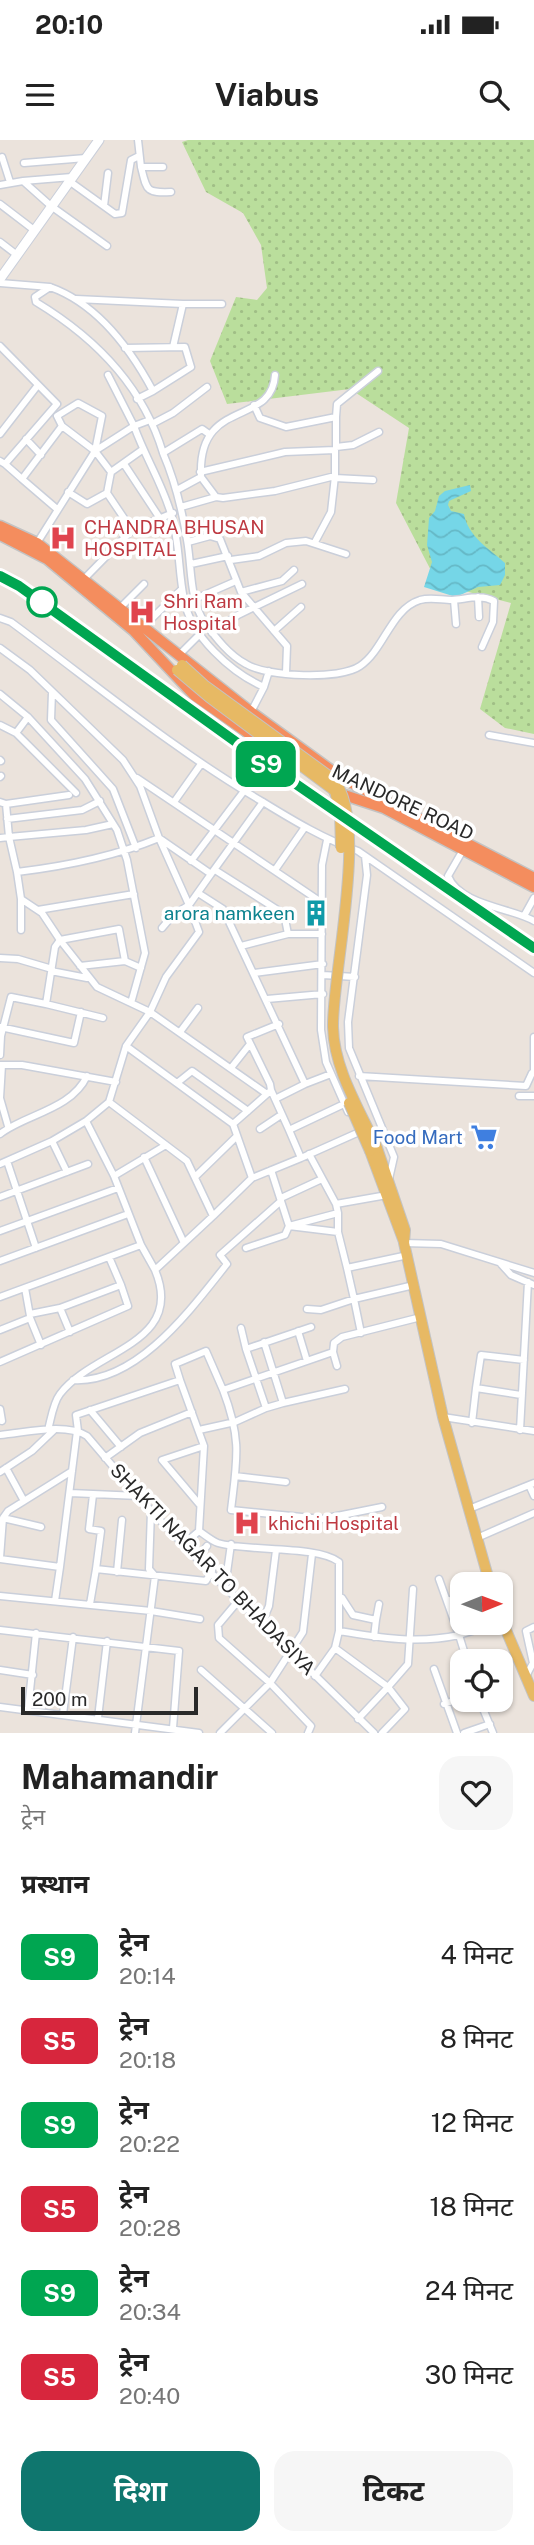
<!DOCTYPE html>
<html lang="hi">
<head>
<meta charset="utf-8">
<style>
	body { margin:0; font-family:"Public Sans","Noto Sans Devanagari",sans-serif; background:#f6f6f6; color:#222; height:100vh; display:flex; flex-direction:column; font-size:26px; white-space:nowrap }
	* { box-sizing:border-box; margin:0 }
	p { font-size:23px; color:#767676 }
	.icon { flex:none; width:38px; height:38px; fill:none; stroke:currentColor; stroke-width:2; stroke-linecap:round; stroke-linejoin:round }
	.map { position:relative; height:1593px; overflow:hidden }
	.drawer { display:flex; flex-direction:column; background:#fff; flex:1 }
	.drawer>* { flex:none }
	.badge { padding:0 14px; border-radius:10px; font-size:24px; line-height:46px }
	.needle { width:46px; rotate:89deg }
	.buttons { position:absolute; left:450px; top:1432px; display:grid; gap:14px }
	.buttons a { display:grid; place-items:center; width:63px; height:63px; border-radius:14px; background:#fff; box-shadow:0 2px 5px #0004; font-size:35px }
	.scale { position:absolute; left:21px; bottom:18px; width:177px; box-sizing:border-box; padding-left:7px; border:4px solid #292929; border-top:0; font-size:19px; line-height:24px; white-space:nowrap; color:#292929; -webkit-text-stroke:5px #fff; paint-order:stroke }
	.map>.badge { position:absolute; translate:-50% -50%; box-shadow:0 0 0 4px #fff }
	h2 { padding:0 21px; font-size:26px; line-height:63px }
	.round { display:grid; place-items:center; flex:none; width:74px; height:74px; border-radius:21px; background:#f6f6f6 }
	.summary { display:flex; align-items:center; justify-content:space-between; height:119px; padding:0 21px }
	h1 { font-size:33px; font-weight:700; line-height:52px }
	.button { display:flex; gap:14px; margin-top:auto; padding:14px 21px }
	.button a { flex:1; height:80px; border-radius:21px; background:#0f766e; color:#fff; font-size:28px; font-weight:700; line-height:80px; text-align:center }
	.button a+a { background:#f6f6f6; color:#222 }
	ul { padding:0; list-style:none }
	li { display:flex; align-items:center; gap:21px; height:84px; padding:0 21px }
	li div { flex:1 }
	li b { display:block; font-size:26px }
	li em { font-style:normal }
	li .badge { min-width:77px; font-weight:700; text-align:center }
	.status { display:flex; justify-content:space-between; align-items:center; height:49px; padding:0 35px; background:#fff; direction:ltr }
	.status svg { height:19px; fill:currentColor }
	header { display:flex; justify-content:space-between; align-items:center; height:91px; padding:0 21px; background:#fff; font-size:32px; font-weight:700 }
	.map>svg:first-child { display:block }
</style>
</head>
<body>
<div class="status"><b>20:10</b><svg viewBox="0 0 49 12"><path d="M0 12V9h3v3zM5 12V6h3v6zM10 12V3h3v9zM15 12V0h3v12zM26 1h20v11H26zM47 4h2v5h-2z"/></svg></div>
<header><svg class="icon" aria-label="menu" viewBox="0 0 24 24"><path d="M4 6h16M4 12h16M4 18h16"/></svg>Viabus<svg class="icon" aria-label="search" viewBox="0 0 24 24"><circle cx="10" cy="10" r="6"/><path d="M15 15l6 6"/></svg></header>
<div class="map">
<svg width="534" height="1593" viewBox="0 0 534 1593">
	<defs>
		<pattern id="green-dots" width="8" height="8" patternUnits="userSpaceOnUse" patternTransform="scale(1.75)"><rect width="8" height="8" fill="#bade9c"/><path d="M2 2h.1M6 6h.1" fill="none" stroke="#a0be86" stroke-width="1.8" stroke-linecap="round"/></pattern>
		<pattern id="water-waves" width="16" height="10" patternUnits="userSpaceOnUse" patternTransform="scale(1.75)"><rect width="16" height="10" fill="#75d6e7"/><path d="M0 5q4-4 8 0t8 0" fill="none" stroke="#65b8c6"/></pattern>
	</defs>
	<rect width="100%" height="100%" fill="#ebe3dc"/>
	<path fill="url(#green-dots)" d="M188 0H534V594L505 588 480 569 511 463 438 444 396 363 409 288 350 249 227 264 210 221 236 157 257 160 267 148 261 105 243 73 206 52 182 2Z"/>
	<path fill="url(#water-waves)" d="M470 345 471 351 449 361 448 365 451 371 464 374C468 397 490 409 505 423V435L500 445 478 447 456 457 424 447 432 422 427 405 429 378 435 371 439 356 445 351Z"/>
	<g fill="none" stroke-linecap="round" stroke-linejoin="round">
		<g stroke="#cacfda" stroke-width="9">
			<path id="street" d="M138 0 141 27H163
				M2 17 10 42
				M24 23 86 18
				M141 27C147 51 146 53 171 52
				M72 37 23 41 51 66 107 106
				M69 41 115 74 122 73 131 20 137 17
				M0 45 23 41
				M0 64 34 90
				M104 66 108 33
				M0 102 17 115
				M0 143 50 147 35 157 36 162C94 197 143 246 163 313L202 289 209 294
				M50 147C98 164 130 208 153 251L191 227 185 207 125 208
				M76 159 183 164 173 207
				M183 164H222
				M0 206 57 264 5 324 0 321
				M108 235 134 286 150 280
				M137 259 153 251
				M254 265 260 278 286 287 336 277 337 264 378 231
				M336 277V307L353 305 379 292
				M152 284 173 273 207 247
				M62 286 57 276 78 263 102 276 95 311 134 286C145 317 162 343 171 374 180 402 178 431 184 459 190 496 232 533 264 547L269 531
				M0 294 38 245
				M26 299 41 315
				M163 313C175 341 182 369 187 400 192 427 189 460 205 483 216 498 229 515 246 524 267 537 340 540 360 526 384 510 391 469 420 460 431 457 441 460 452 460 467 459 480 454 494 461L493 482 482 507
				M5 324 22 339 62 286 95 311 111 332
				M124 324 159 377
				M200 332 285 312 335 310V336
				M201 335C198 257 272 287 275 235
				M335 338 373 340
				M22 339 57 369
				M177 350 201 337 216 357 223 358 275 351 335 336 331 372 315 402
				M68 352 87 364 107 353
				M181 367 216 357
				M132 390 107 353 111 332 142 310
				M188 402 210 396 220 399 241 452 287 506 286 533
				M37 403 95 311
				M231 420 259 416 286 403 306 401 346 414
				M191 424 228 416
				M83 440 132 390 173 373
				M241 452 282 441 294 430
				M478 457 479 477
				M195 459 236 441
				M454 460 456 484
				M119 469 144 444
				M0 478 11 482C95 544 174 610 263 662 294 681 324 699 358 711L534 833
				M142 488 182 449
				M274 491 301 467
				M212 493 238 475 302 444
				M0 508 30 530 123 620 140 646 159 698 211 734 263 662
				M178 516 201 493
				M52 552 51 580 113 649 136 708
				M0 554 28 577 85 639 117 690 127 720 145 813 131 863
				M251 572 264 547
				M0 585 16 593 76 653
				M16 593 28 577
				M489 595 534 603
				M0 620 1 621
				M0 637 1 636
				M137 638 321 762
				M0 662 6 664 9 697 86 690 113 684
				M174 662 201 624
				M6 664 69 655
				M7 679 82 670 100 661
				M0 698 9 697 17 732
				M327 700 322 725 321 890 326 922 348 972
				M463 710 448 736C460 766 513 768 534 781
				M365 716 367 735 348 882 349 908 394 1017 389 1039
				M191 721 244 651
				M215 730 284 774 288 794H322
				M275 730 305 687
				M198 753 223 769 305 944 275 959 271 950
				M21 759V790
				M38 770 134 754
				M524 776 534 758
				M241 806 288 794
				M0 818 18 819 52 829
				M125 821 119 789 60 800 42 773 21 759 17 732C67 726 113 717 159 698L189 765 211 734
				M80 826 125 821 141 828
				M51 831 87 838
				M254 833 323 824
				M323 835 355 837
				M267 859 323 854
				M103 878 46 864 55 807 60 800 97 847 150 872 166 837 199 792 189 765 173 775 162 788
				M279 884 247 897 270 944 271 950 267 954 150 872 126 906 233 984 252 1038 301 1018
				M0 887 74 903 81 872
				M180 892 198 868
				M534 897V933
				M126 906 109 962 187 1021 213 1076 252 1038
				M0 915 1 896 11 857 46 864
				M0 925H22L116 942
				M231 928 250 904
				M359 936 526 946 532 933
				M177 943 192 931 248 971
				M305 944 331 934
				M519 956H534
				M0 958 2 925
				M0 958 8 986
				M275 959 289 990 344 964
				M109 962 86 981 114 1036
				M233 984 267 954
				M260 989 281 975
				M289 990 301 1018 357 993
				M0 994C26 974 71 970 87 936
				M52 1001 67 1032
				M166 1005 114 1036 141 1105 155 1130 213 1076
				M144 1017 184 1103
				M7 1021 36 1108
				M0 1024 52 1001 86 981
				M271 1030 289 1086 338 1073 336 1064 309 1014
				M196 1036 237 996
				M0 1057 88 1024
				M281 1058 322 1039
				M336 1064 387 1055
				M0 1091 118 1048
				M338 1092 347 1128
				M404 1103 441 1104 534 1133
				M246 1108 285 1095 289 1086 338 1092V1073
				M408 1115 347 1128 354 1159 414 1145
				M109 1117 121 1145
				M0 1121 128 1074
				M501 1124 511 1135 534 1145
				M25 1148 30 1176
				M0 1157 141 1105
				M307 1169 321 1170 354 1159 361 1193
				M30 1174 60 1168
				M241 1188 246 1209
				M0 1190 30 1178 41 1205
				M298 1191 307 1221
				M264 1202 283 1263 266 1268 246 1209 311 1187
				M333 1212 337 1226
				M0 1222 128 1166 121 1145 60 1168 70 1192
				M73 1240C137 1244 191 1169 227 1124L220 1115 281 1061
				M180 1240 175 1224 206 1211 223 1250
				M521 1255 476 1248 481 1215 524 1220
				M283 1263 345 1249
				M0 1269 2 1281
				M90 1270 121 1307
				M443 1277 534 1291
				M472 1283 476 1248
				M48 1290C51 1279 53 1263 60 1254 93 1210 186 1204 155 1130
				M199 1290 235 1282 266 1268
				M520 1290 528 1142
				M78 1291 76 1275 180 1240 204 1306 199 1391 185 1403
				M0 1295C25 1293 65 1282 87 1296L151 1371 225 1447 374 1593
				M105 1318 140 1293 192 1272
				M6 1328 24 1361
				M0 1332 32 1311 54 1290
				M235 1336 286 1342
				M529 1345 534 1356
				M70 1353 139 1356
				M93 1355 89 1389 101 1391 96 1429
				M200 1365 162 1320 204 1306
				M382 1367 322 1379 231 1370C237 1319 242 1300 223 1250L333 1212 334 1203 342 1197 421 1177
				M469 1369 534 1343
				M3 1378 41 1387
				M199 1391C205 1395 212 1401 218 1403 248 1412 317 1405 339 1422V1491L335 1508 315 1536
				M477 1398 534 1373
				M198 1417 207 1406
				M0 1418 3 1378 8 1371 72 1331
				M0 1419 60 1427 77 1291
				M117 1432 122 1380
				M225 1447 231 1404
				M0 1456 151 1471 200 1479
				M342 1458 353 1475 376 1480 374 1497
				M239 1460 218 1485 219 1498 270 1543 311 1586 308 1593
				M55 1461 60 1427
				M447 1461 462 1456
				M90 1464 96 1429 206 1441 212 1431
				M376 1480 379 1464
				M262 1483 269 1466 276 1410
				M0 1490 179 1511 173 1588
				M339 1491C380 1498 418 1504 459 1495L439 1439
				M335 1508 388 1547 358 1579
				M467 1521 459 1495 502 1482
				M434 1529 457 1593
				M0 1530 33 1535
				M201 1530 272 1593
				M525 1538 533 1523 526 1491 534 1487
				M479 1559 493 1593
				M444 1564 462 1558
				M0 1567 199 1593
				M28 1570 36 1493
				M63 1574 73 1497
				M98 1578 107 1501
				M135 1593 155 1436 149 1429 151 1371
				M220 1593 270 1543 303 1492 312 1414
				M382 1593 405 1569 388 1547 408 1524 413 1449
				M464 1593 490 1584"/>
		</g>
		<g stroke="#cacfda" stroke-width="11">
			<path id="secondary" d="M0 139 99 0"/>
		</g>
		<g stroke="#c3c3c3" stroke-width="12">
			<path id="primary" d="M377 1008 405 1090 404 1103 443 1277 490 1444
				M370 1011 404 1102
				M500 1476 534 1556"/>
		</g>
		<g stroke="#c3c3c3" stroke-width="13">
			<path id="highway" d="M0 386 37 403 251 572 339 636 389 663
				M0 395 47 419 134 491 195 556 295 626
				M335 652 384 668 534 747
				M412 675 534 738"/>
		</g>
		<use href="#street" stroke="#fff" stroke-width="6"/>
		<use href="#secondary" stroke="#fff" stroke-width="9"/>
		<use href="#primary" stroke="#e7b964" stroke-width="10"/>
		<use href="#highway" stroke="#f48d5e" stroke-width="10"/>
		<g stroke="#9fa4b2" stroke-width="4.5">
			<path id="rail" d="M0 435 19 446 396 716 456 753 534 808"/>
		</g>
		<use href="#rail" stroke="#fff" stroke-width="2" stroke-dasharray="5" stroke-linecap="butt"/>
		<g stroke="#c3c3c3" stroke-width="12" stroke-linecap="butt">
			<path id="primary-bridge" d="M182 525 204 545 333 639C370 680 332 832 333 887 334 930 360 970 377 1008
				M177 530 209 557 335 651 340 672 341 708
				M349 963 370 1011"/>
		</g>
		<use href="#primary-bridge" stroke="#e7b964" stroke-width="10"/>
	</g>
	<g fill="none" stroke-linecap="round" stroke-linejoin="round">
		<g stroke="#fff" stroke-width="16">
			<path id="line" d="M0 436 19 446 261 620 534 808"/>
		</g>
		<use href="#line" stroke="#00a651" stroke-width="10"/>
	</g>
	<defs>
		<g id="hospital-bare" transform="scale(2.1)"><path d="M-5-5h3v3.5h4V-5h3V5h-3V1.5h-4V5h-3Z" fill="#e0444e" stroke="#fff" stroke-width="2.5" paint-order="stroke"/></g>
		<g id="building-bare" transform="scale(2.1)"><path d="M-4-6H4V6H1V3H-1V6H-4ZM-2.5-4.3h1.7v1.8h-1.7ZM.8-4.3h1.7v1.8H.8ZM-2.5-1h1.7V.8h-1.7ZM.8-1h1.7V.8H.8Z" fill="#0f9aa8" stroke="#fff" stroke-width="2.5" paint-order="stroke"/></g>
		<g id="supermarket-bare" transform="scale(2.1)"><path d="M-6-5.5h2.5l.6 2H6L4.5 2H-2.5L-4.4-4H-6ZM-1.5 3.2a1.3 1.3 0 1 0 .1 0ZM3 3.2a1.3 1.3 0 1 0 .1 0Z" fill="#3f7fe0" stroke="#fff" stroke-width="2.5" paint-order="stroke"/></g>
	</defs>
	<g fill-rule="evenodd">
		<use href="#hospital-bare" x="63" y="398"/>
		<use href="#hospital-bare" x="142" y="472"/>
		<use href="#building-bare" x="316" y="773"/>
		<use href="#supermarket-bare" x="484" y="997"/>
		<use href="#hospital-bare" x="247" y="1383"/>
	</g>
	<circle fill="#fff" stroke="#00a651" stroke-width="3.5" cx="42" cy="462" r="14"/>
	<g text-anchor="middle" stroke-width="7" stroke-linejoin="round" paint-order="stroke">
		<g font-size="19" fill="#be3a42" stroke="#fff" text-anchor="start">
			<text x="84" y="394">CHANDRA BHUSAN<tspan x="84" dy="22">HOSPITAL</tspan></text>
			<text x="163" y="468">Shri Ram<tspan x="163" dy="22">Hospital</tspan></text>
			<text x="268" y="1390">khichi Hospital</text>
		</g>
		<g font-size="19" fill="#292929" stroke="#fff">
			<text transform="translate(403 662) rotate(25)" y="7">MANDORE ROAD</text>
			<text transform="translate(213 1429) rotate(46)" y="7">SHAKTI NAGAR TO BHADASIYA</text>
		</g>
		<g font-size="19" fill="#0d838f" stroke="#fff" text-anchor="end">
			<text x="295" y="780">arora namkeen</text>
		</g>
		<g font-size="19" fill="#366cbe" stroke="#fff" text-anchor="end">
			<text x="463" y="1004">Food Mart</text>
		</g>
	</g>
</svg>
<div class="buttons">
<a><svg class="needle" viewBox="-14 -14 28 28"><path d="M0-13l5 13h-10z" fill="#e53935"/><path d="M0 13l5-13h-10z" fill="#767676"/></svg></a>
<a><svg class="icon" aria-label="locate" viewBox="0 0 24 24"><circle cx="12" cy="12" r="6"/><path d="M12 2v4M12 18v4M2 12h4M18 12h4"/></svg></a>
</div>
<div class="scale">200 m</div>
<b class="badge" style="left:266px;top:624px;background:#00a651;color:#fff">S9</b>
</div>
<section class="drawer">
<div class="summary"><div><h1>Mahamandir</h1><p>ट्रेन</p></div><a class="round"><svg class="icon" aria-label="heart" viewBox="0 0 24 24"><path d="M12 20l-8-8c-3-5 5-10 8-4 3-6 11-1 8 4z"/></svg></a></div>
<h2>प्रस्थान</h2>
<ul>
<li><span class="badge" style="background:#00a651;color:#fff">S9</span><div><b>ट्रेन</b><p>20:14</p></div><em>4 मिनट</em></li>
<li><span class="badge" style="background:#d7263d;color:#fff">S5</span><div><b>ट्रेन</b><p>20:18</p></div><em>8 मिनट</em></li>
<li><span class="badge" style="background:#00a651;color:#fff">S9</span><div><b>ट्रेन</b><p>20:22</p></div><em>12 मिनट</em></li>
<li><span class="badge" style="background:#d7263d;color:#fff">S5</span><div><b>ट्रेन</b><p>20:28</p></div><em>18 मिनट</em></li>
<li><span class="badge" style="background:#00a651;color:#fff">S9</span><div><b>ट्रेन</b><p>20:34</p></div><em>24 मिनट</em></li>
<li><span class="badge" style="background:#d7263d;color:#fff">S5</span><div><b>ट्रेन</b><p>20:40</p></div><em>30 मिनट</em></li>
</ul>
<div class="button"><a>दिशा</a><a>टिकट</a></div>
</section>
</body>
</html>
